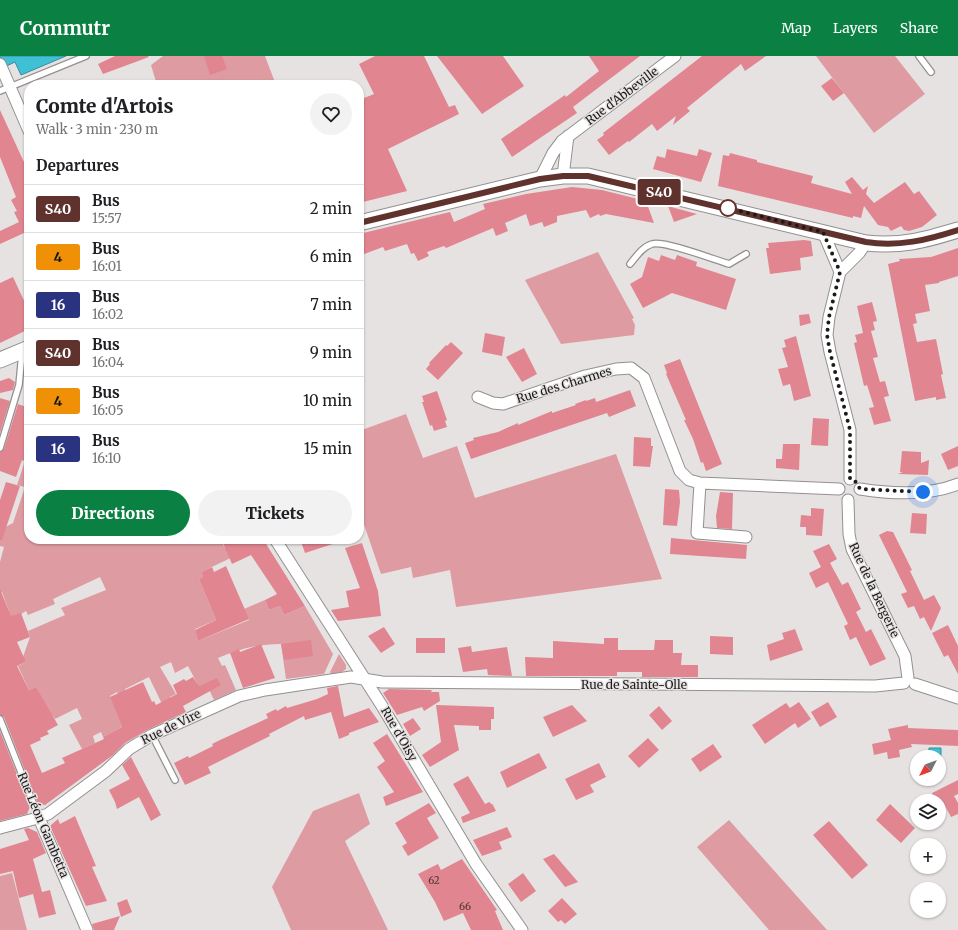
<!DOCTYPE html>
<html lang="en">
<head>
<meta charset="utf-8">
<style>
	body { margin:0; font-family:Merriweather,serif; background:#f2f2f2; color:#202124; height:100vh; display:flex; flex-direction:column; font-size:15px; white-space:nowrap }
	* { box-sizing:border-box; margin:0 }
	p { font-size:13px; color:#757577 }
	.icon { flex:none; width:22px; height:22px; fill:none; stroke:currentColor; stroke-width:2; stroke-linecap:round; stroke-linejoin:round }
	.map { position:relative; flex:1; overflow:hidden }
	.side { position:absolute; left:24px; top:24px; width:340px; height:464px; display:flex; flex-direction:column; background:#fff; border-radius:16px; box-shadow:0 1px 3px #0004 }
	.side>* { flex:none }
	.badge { padding:0 8px; border-radius:3px; font-size:14px; line-height:26px }
	.needle { width:26px; rotate:228deg }
	.fabs { position:absolute; left:910px; top:694px; display:grid; gap:8px }
	.fabs a { display:grid; place-items:center; width:36px; height:36px; border-radius:50%; background:#fff; box-shadow:0 1px 3px #0004; font-size:20px }
	.you { position:absolute; width:20px; height:20px; margin:-10px; border:3px solid #fff; border-radius:50%; background:#1a73e8; box-shadow:0 0 0 6px #1a73e833 }
	.map>.badge { position:absolute; translate:-50% -50%; box-shadow:0 0 0 2px #fff }
	h2 { padding:0 12px; font-size:15px; line-height:36px }
	.round { display:grid; place-items:center; flex:none; width:42px; height:42px; border-radius:21px; background:#f2f2f2 }
	.head { display:flex; align-items:center; justify-content:space-between; height:68px; padding:0 12px }
	h1 { font-size:19px; font-weight:800; line-height:30px }
	.primary-button { display:flex; gap:8px; margin-top:auto; padding:8px 12px }
	.primary-button a { flex:1; height:46px; border-radius:24px; background:#0b8043; color:#fff; font-size:16px; font-weight:800; line-height:46px; text-align:center }
	.primary-button a+a { background:#f2f2f2; color:#202124 }
	ul { padding:0; list-style:none }
	li { display:flex; align-items:center; gap:12px; height:48px; padding:0 12px; border-top:1px solid #e0e0e0 }
	li div { flex:1 }
	li b { display:block; font-size:15px }
	li em { font-style:normal }
	li .badge { min-width:44px; font-weight:700; text-align:center }
	header { display:flex; align-items:center; gap:24px; box-sizing:border-box; height:56px; padding:0 20px; background:#0b8043; color:#fff }
	header strong { font-size:19px }
	nav { display:flex; gap:22px; margin-inline-start:auto; font-size:14px }
	.map>svg:first-child { display:block }
</style>
</head>
<body>
<header>
<strong>Commutr</strong>
<nav><a>Map</a><a>Layers</a><a>Share</a></nav>
</header>
<div class="map">
<svg width="958" height="874" viewBox="0 0 958 874">
	<rect width="100%" height="100%" fill="#e6e2e2"/>
	<path fill="#df9ba2" d="M163 0H265L276 29H169V26L157 29 151 9Z
		M816 0H895L925 38 874 77Z
		M598 196 634 262 632 263 635 269 634 279 561 288 525 224Z
		M406 358 423 402 457 390 475 442 616 398 662 523 456 551 450 514 413 522 411 511 381 518 359 454V375Z
		M24 408 29 410V483H221L224 491 231 487 235 500 201 516 203 521 199 523 216 564 195 573 198 585 249 564 244 553 265 544 269 554 280 550 284 559 305 550 333 598 324 618 286 623 281 588C257 588 240 593 218 602L222 610 225 609 236 634 214 644 206 627 199 631 188 610 175 617 171 606 160 611 176 638 170 641 175 650 162 648 149 621 125 633 132 650 124 654 117 636 110 640 122 671 103 681 101 676 93 680 95 687 82 693 69 669 82 663 77 652 55 663 53 660 50 661 36 631 29 634 18 610 26 606 23 601 30 581 28 575 65 559 61 552 106 534 100 521 53 543 55 548 28 559 26 555 0 571 9 555 2 536 0 537V506L4 491 0 490V474L13 467 25 431 17 429Z
		M339 598 346 609V613L342 616 331 618 330 616Z
		M359 737 370 768 345 785 388 874H291L272 831 313 755Z
		M729 764 827 874H769L697 791Z
		M12 817 27 874H0V820Z"/>
	<path fill="#40c0d5" stroke="#358e9d" d="M0 0H66L21 19 15 6 0 13Z
		M929 692H941V702L929 701Z"/>
	<path fill="#e18691" d="M115 0H148L149 1 103 18 98 8Z
		M204 0H222L227 13 210 19Z
		M375 0H424L449 51 455 49 459 58 388 93 407 135 359 147V44L374 38 359 8Z
		M437 0H503L524 30 482 58Z
		M589 0H640L573 51 577 57 512 101 501 83 565 39 566 41 599 15Z
		M702 0H766L745 15 741 8 687 52 690 55 673 69 676 60 657 75 652 68 629 86 628 85 609 99 597 84 604 79 603 77Z
		M832 22 844 37 833 45 821 30Z
		M0 54 29 117V188L24 177 0 188V175L19 166 14 156 17 155 11 144 16 141 0 101Z
		M667 93 697 100 699 93 712 97 701 126 653 113 657 100 665 102Z
		M730 97 757 104V106L813 120 811 127 852 138 845 126 852 121 863 134 868 130 866 138 874 147 905 126 914 138 919 135 937 159 922 171 909 175 904 174 901 170 891 175 888 171 878 169 864 150 861 162 853 160V162L718 130 723 99 729 100Z
		M572 131 602 134 646 145 654 167 606 158 600 160 599 158 590 162 586 154 557 160V166L544 171 542 166 530 170 526 158 505 167 508 175 496 180 493 172 446 192 444 190 427 196 429 200 418 205 414 197 411 198 407 188 385 195 383 191 359 200V178L450 156 454 166 485 153 483 148 526 138Z
		M668 150 675 152 697 158 674 166Z
		M804 184 811 185 813 200 800 202 801 214 770 218 766 192H769L768 187Z
		M958 192V220L939 226V227L925 229 930 255 915 258 917 267 913 268 917 286 936 283 943 318 941 319 946 342 936 344V341L915 345 888 208 900 205 899 203 931 201Z
		M661 199 675 204 677 199 697 206 696 210 736 223 726 254 672 237 643 252 630 228 642 221 648 201 659 205Z
		M13 221 26 249 29 247V273L0 287V227Z
		M872 246 877 265 873 266 875 274 871 275 878 301 873 302 880 326 885 325 889 340 884 341 891 365 874 369 869 352 874 351 867 329 864 330 854 287 857 286 855 279 863 277 857 250Z
		M809 258 811 267 800 270 799 259Z
		M485 277 505 281 502 300 482 296Z
		M796 280 811 340 794 345 790 328 783 330 778 313 788 311 782 292 786 291 784 284Z
		M451 286 463 297 438 324 426 313 430 308 429 307 446 289 447 290Z
		M524 292 537 318 522 326 506 301Z
		M680 303 722 408 706 415 703 406 701 407 693 383 684 364H686L666 318 667 317 664 309Z
		M9 322 15 326 13 334 0 337V325Z
		M630 334 636 350 609 361 607 357 471 403 465 387 474 384 473 382 498 376 518 367V369L552 355V357L576 349 575 348 586 344V345L595 342 596 346Z
		M437 335 447 364 445 365 447 371 434 375 432 369 430 370 422 346H424L422 340Z
		M0 342 10 345 0 377Z
		M18 348 29 352V407L22 404 16 421 0 415V396L4 393Z
		M813 362 829 363 828 390 811 389Z
		M634 381 651 382V390H653L650 411 633 410Z
		M783 388H800L799 414 776 412V403H782Z
		M958 390V410L948 414 941 398Z
		M902 395 921 396V407L929 404 928 419 898 418 903 416H900Z
		M6 426 20 430 2 484H0V444Z
		M665 433 679 434 680 446 677 470 663 469Z
		M720 436 733 437 732 473 717 472 716 460Z
		M811 452 824 453 822 480 806 479V471H800L801 459 811 460Z
		M912 457 927 458 926 478 910 477Z
		M887 475 893 476 912 514 910 515 924 544 934 539 941 552 931 575 924 561 920 563 914 550 908 552 901 538 907 536 879 479Z
		M671 482 747 489 746 503 670 498Z
		M231 483H263L305 550 284 559 280 550 269 554 265 544 277 538 251 499 232 508 223 487Z
		M300 483H341L342 485 305 497Z
		M362 487 378 535 381 560 338 565 331 554 349 551 346 535 360 532 345 492Z
		M829 488 837 503 830 507 842 529 848 526 861 553 856 556 866 576 871 573 886 603 870 610 856 581 850 584 844 570 848 568 828 526 816 532 809 517 821 511 813 495Z
		M226 510 249 563 198 585 195 574 216 564 199 523 203 521 201 516 212 511 214 516Z
		M0 533 11 560 21 557 30 581 17 586 26 606 17 610 29 634 36 631 58 669 47 675 49 678 40 682 41 684 30 689 42 717 65 707 62 702 104 683 103 681 122 671 110 641 143 626 152 646 154 645 156 649 177 638 173 629 184 623 186 625 193 621 199 630 217 622 221 629 183 650 186 656 149 673 125 687 113 699 45 749 38 748 4 661 0 659Z
		M948 569 958 590V618L948 599 944 601 932 577Z
		M384 571 395 588 381 597 368 580Z
		M795 573 803 594 770 605 767 589 784 583 782 577Z
		M710 580 733 581V599L710 598Z
		M416 582H445V597H416Z
		M604 582H618V594H654L655 584H673V597H682L681 609H698V621H642V616H617V620H526L525 601 553 602V585L604 588Z
		M311 584 313 600 284 604 281 588Z
		M261 588 275 622 243 632 230 597 239 593 240 596Z
		M471 590 472 596 507 591 512 620 488 619 487 613 463 616 458 592Z
		M338 630 344 661 369 652 379 666 349 677V679L339 683 331 656 305 664 304 660 269 678 270 680 208 711 211 717 185 729 174 707 188 700 189 702 213 690 212 688 220 684 268 662 266 658 276 653 277 655 286 650 287 652 317 643 328 638 327 632Z
		M389 633 432 634 431 636H439L440 645 424 655 422 651 397 659 383 637Z
		M799 646 811 663 798 672 795 667 765 688 752 669 786 647 790 652Z
		M828 646 837 661 820 671 811 656Z
		M436 649 494 651V663H491V674H479V670L454 669 459 694 430 711 422 699 441 686Z
		M572 649 587 665 553 681 543 661Z
		M659 650 672 665 662 674 649 659Z
		M413 662 421 673 410 680 403 668Z
		M908 669V672L958 674V690L911 688 912 691 899 694 900 701 888 703 887 696 874 699 872 688 891 684 888 673Z
		M0 675 30 751 27 758 0 765Z
		M387 678 423 736 386 750 383 741 394 736 377 711 385 705 373 687Z
		M648 682 659 694 639 712 628 700Z
		M713 688 722 701 700 716 691 703Z
		M539 697 547 712 507 732 500 716Z
		M131 701 161 759 151 765 139 741 117 753 115 746 109 734 130 723 122 709Z
		M599 707 606 721 590 729 594 736 576 744 565 723Z
		M468 720 485 748 489 746 493 749 496 755 463 767 461 761 470 757 453 728Z
		M958 724V738L954 740 958 747V758L951 761 943 746 939 748V745H936L932 737Z
		M429 747 436 757 427 762 439 782 408 800 402 790 407 787 395 767Z
		M890 748 915 772 901 787 876 764Z
		M75 760 96 810 92 811 107 845 86 850 50 770 58 763 60 768Z
		M829 765 868 809 852 823 813 779Z
		M507 771 512 781 499 786 502 793 482 800 473 784Z
		M28 772 37 776 46 797 33 803 42 836 38 837 50 834 56 858 39 862 33 838 19 842 13 815 0 818V793L29 784 24 773Z
		M554 798 578 826 565 831 543 803Z
		M462 803 497 854 495 855 503 874H471L463 857 444 865 435 846 418 818 438 808 441 814Z
		M523 817 536 835 521 846 508 828Z
		M562 842 577 858 565 868 561 864 558 866 548 855Z
		M127 843 132 856 121 861 117 847Z
		M120 860 114 874H94L92 868Z"/>
	<g fill="none" stroke-linecap="round" stroke-linejoin="round">
		<g stroke="#939090" stroke-width="8">
			<path id="lane" d="M919 0 931 16
				M0 35 86 0
				M630 208C636 201 642 191 652 188 664 184 715 204 729 208L746 198
				M0 392 19 329 22 297
				M0 663 39 762
				M152 679 175 724"/>
		</g>
		<g stroke="#939090" stroke-width="13">
			<path id="street" d="M0 8 29 75
				M563 120 568 80
				M540 123 553 97 562 85 675 0
				M823 176 840 216 829 261 827 279 830 296 850 374V423
				M840 216 859 197 866 187
				M478 341 493 347 503 348 585 320 616 313 631 312 644 322 680 415 689 424 700 427 839 433
				M700 427 697 477 746 481
				M860 433C892 438 928 440 958 428
				M848 444 849 478 852 493 905 600 908 622
				M275 483 382 650 476 808 522 874
				M915 628 958 642
				M39 762 87 874
				M0 772 34 763 48 758 106 715 129 693 152 679 239 640 265 634 351 621 382 626 875 630 904 627"/>
		</g>
		<g stroke="#939090" stroke-width="17">
			<path id="secondary" d="M359 167 540 123 563 120H588L866 187C901 191 925 184 958 174
				M0 304 29 292"/>
		</g>
		<use href="#lane" stroke="#fff" stroke-width="5.5"/>
		<use href="#street" stroke="#fff" stroke-width="11"/>
		<use href="#secondary" stroke="#fff" stroke-width="15"/>
	</g>
	<g fill="none" stroke-linecap="round" stroke-linejoin="round">
		<g stroke="#fff" stroke-width="9">
			<path id="line" d="M359 167 540 123 563 120H588L866 186C899 191 927 184 958 174"/>
		</g>
		<use href="#line" stroke="#60322d" stroke-width="6"/>
		<path stroke="#1c1b1b" stroke-width="4" stroke-dasharray="0 7.2" d="M728 152 724 151 823 176 840 216 829 261 827 279 830 296 850 374V423L855 425 860 433 923 436"/>
	</g>
	<circle fill="#fff" stroke="#60322d" stroke-width="2" cx="728" cy="152" r="8"/>
	<g text-anchor="middle" stroke-width="3" stroke-linejoin="round" paint-order="stroke">
		<g font-size="10" fill="#4d3638">
			<text x="434" y="828">62</text>
			<text x="465" y="854">66</text>
		</g>
		<g font-size="12" fill="#1c1b1b" stroke="#e6e2e2">
			<text transform="translate(622 40) rotate(-37)" y="4">Rue d'Abbeville</text>
			<text transform="translate(564 329) rotate(-17)" y="4">Rue des Charmes</text>
			<text transform="translate(874 534) rotate(65)" y="4">Rue de la Bergerie</text>
			<text x="634" y="633">Rue de Sainte-Olle</text>
			<text transform="translate(171 671) rotate(-26)" y="4">Rue de Vire</text>
			<text transform="translate(399 678) rotate(60)" y="4">Rue d'Oisy</text>
			<text transform="translate(43 769) rotate(67)" y="4">Rue Léon Gambetta</text>
		</g>
	</g>
</svg>
<div class="fabs">
<a><svg class="needle" viewBox="-14 -14 28 28"><path d="M0-13l5 13h-10z" fill="#e53935"/><path d="M0 13l5-13h-10z" fill="#757577"/></svg></a>
<a><svg class="icon" aria-label="layers" viewBox="0 0 24 24"><path d="M12 4l9 5-9 5-9-5zM3 14l9 5 9-5"/></svg></a>
<a>+</a>
<a>−</a>
</div>
<div class="you" style="left:923px;top:436px"></div>
<b class="badge" style="left:659px;top:136px;background:#60322d;color:#fff">S40</b>
<section class="side">
<div class="head"><div><h1>Comte d'Artois</h1><p>Walk · 3 min · 230 m</p></div><a class="round"><svg class="icon" aria-label="heart" viewBox="0 0 24 24"><path d="M12 20l-8-8c-3-5 5-10 8-4 3-6 11-1 8 4z"/></svg></a></div>
<h2>Departures</h2>
<ul>
<li><span class="badge" style="background:#60322d;color:#fff">S40</span><div><b>Bus</b><p>15:57</p></div><em>2 min</em></li>
<li><span class="badge" style="background:#f09007;color:#111">4</span><div><b>Bus</b><p>16:01</p></div><em>6 min</em></li>
<li><span class="badge" style="background:#2a337f;color:#fff">16</span><div><b>Bus</b><p>16:02</p></div><em>7 min</em></li>
<li><span class="badge" style="background:#60322d;color:#fff">S40</span><div><b>Bus</b><p>16:04</p></div><em>9 min</em></li>
<li><span class="badge" style="background:#f09007;color:#111">4</span><div><b>Bus</b><p>16:05</p></div><em>10 min</em></li>
<li><span class="badge" style="background:#2a337f;color:#fff">16</span><div><b>Bus</b><p>16:10</p></div><em>15 min</em></li>
</ul>
<div class="primary-button"><a>Directions</a><a>Tickets</a></div>
</section>
</div>
</body>
</html>
